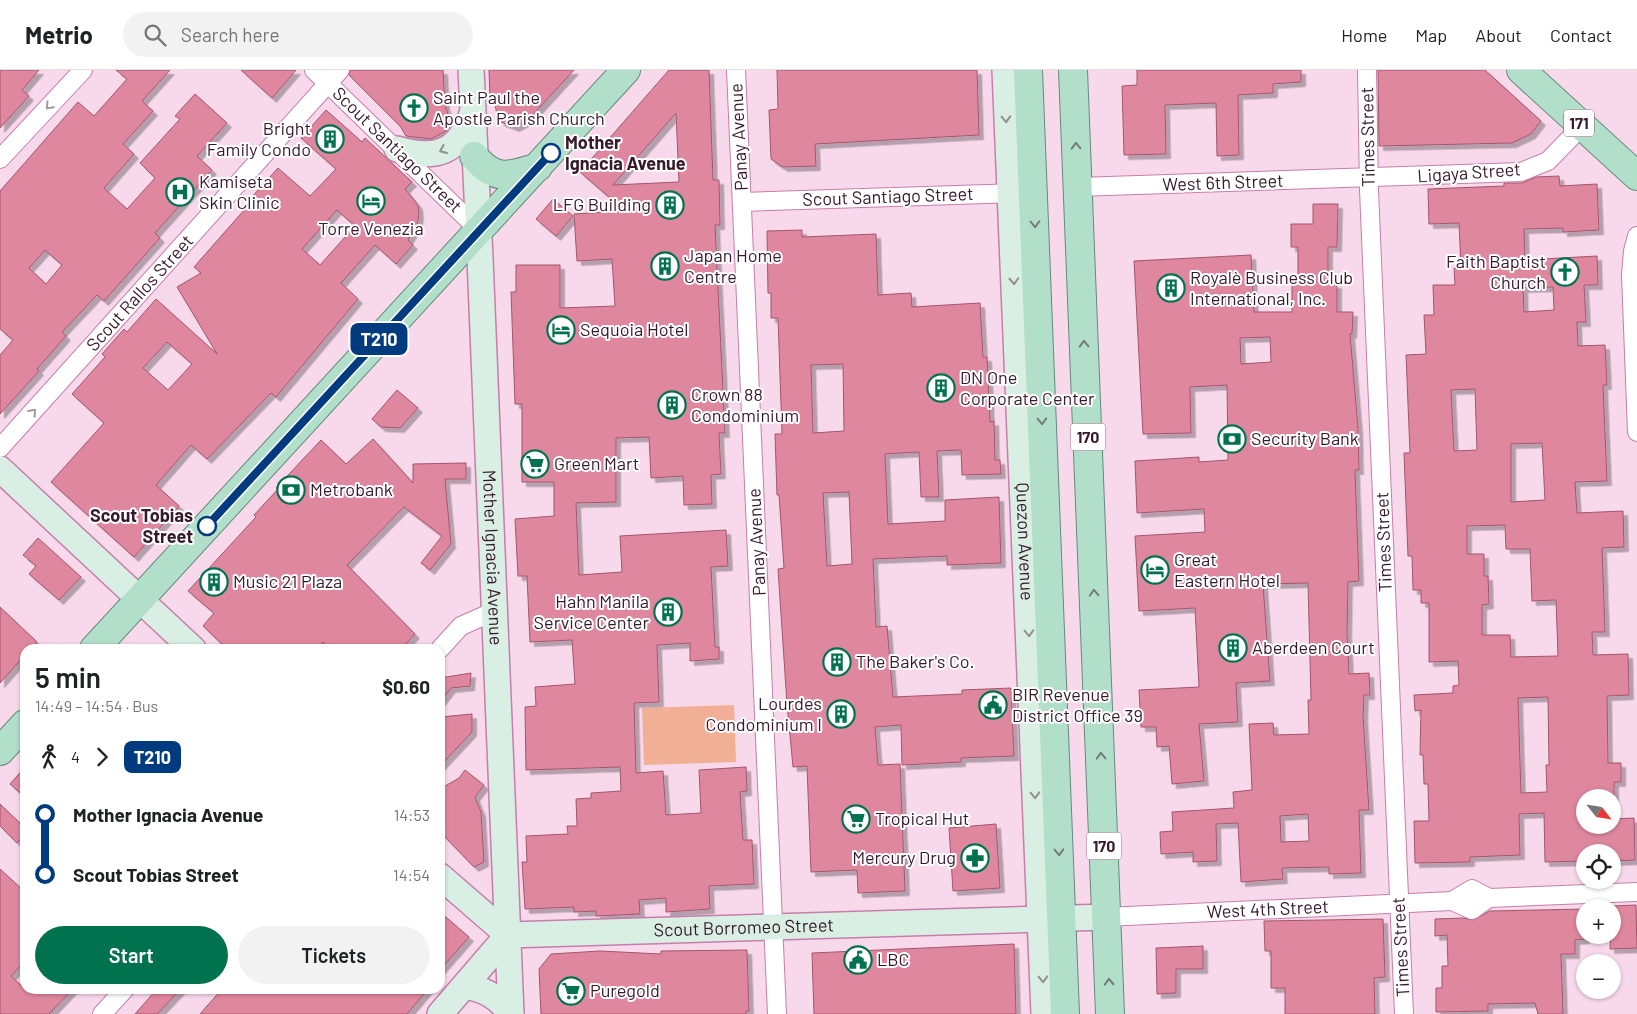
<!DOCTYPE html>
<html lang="en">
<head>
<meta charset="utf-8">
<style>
	body { margin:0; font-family:Barlow,sans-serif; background:#f2f2f2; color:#202124; height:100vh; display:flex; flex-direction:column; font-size:19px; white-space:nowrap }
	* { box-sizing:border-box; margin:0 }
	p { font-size:16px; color:#757577 }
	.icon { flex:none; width:28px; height:28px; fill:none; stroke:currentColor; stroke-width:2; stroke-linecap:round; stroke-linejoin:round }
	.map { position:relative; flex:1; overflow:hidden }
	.side { position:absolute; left:20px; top:574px; width:425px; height:350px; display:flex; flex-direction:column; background:#fff; border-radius:15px; box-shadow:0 1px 4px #0004 }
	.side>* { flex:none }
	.badge { padding:0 10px; border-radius:8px; font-size:18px; line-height:32px }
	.needle { width:32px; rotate:120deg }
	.controls { position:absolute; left:1576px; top:719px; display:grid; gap:10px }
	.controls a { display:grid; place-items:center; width:45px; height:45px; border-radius:50%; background:#fff; box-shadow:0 1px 4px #0004; font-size:25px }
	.map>.badge { position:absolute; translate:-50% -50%; box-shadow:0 0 0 2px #fff }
	.legs { display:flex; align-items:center; gap:8px; height:55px; padding:0 15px; font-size:16px }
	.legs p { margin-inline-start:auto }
	.summary { display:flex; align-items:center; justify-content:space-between; height:85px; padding:0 15px }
	h1 { font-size:28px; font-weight:600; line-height:38px }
	.primary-button { display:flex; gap:10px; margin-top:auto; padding:10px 15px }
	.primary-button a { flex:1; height:58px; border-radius:30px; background:#00734e; color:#fff; font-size:20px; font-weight:600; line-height:58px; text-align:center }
	.primary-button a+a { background:#f2f2f2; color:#202124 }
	ul { padding:0 15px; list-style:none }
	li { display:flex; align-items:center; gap:18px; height:60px; font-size:19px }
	li i { display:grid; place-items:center; width:8px; height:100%; margin:0 6px; background:currentColor }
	li i::after { content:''; width:12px; height:12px; margin:-6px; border:4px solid; border-radius:50%; background:#fff }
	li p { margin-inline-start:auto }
	li:first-child i { background:linear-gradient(#0000 50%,currentColor 0) }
	li:last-child i { background:linear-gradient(currentColor 50%,#0000 0) }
	header { display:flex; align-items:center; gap:30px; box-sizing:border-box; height:70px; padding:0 25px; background:#fff; border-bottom:1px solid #e0e0e0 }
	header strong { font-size:24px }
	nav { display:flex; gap:28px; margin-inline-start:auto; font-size:18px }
	.search { width:350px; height:45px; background:#f2f2f2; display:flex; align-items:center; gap:12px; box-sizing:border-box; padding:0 18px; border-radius:28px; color:#757577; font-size:19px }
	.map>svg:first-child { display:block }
</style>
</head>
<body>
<header>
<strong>Metrio</strong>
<div class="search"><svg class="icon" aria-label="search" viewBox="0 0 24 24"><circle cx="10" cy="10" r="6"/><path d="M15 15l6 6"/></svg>Search here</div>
<nav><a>Home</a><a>Map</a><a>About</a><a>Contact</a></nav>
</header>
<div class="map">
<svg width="1637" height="944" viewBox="0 0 1637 944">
	<defs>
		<filter id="shadow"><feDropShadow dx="4.5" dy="4.5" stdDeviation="0" flood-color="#0004"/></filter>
	</defs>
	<rect width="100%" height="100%" fill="#f8d9eb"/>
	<path fill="#f1af95" d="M734 635 736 692 644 695 642 638Z"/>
	<path fill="#df879f" stroke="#a3556c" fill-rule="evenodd" filter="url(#shadow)" d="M0 0H39L22 20 29 26 0 58Z
		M116 0H170L142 31 153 41 123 74 134 84 104 118 127 139 155 108 140 93 180 49 175 46 195 24 227 53 197 86 212 100 155 163 160 168 104 231 97 225 62 262 66 266 37 299 39 301 0 344V285L13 270 0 259V121L78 32 94 46 127 9ZM45 180 62 195 46 214 29 198Z
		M241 0H296L272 28Z
		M350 0H443L445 35 449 47 446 61 431 69 406 66 400 56 349 5Z
		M489 0H574L528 50 515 57 501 52 497 45 494 29 490 30Z
		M669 0H709L713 110H719L720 155H715L725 363H719L721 404 711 405 712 434 684 435 683 406 651 408 649 367 616 368V432L576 433 579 505 622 502 620 466 726 460 728 496 711 497 715 577H719V589L690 591V573L657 575 659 632 634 633 636 703 663 701 666 745 701 743 699 700 746 697 747 721 740 722 743 770H752L754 814 709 816 710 839 666 842V828L639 830 640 844 596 846V841L574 842V837L525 839 522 792H527L526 766 568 764 567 756H577L576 729 591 728V723L621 721 620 697 526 700 525 637 536 636 535 617 575 614 572 570 530 572 527 506H518L515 449 554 446V412H522V334H515L511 222H516V195H560V238L615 236 612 189 577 191 574 144 625 141 580 102ZM676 43 679 112 613 115Z
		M777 0H977L979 65 815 74 816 96 783 97 771 89 769 40 778 39Z
		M1137 0H1301V12L1273 14V23L1238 25 1239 85 1217 86 1216 33 1165 35 1166 84 1124 85 1122 16 1137 15Z
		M1378 0H1485L1541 51 1531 64 1512 73 1379 76Z
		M326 40 362 72 365 68 412 112 405 119 418 135 419 145 417 155 408 170 413 175 396 194 375 175 341 213 358 229 276 327 271 323 207 389 191 375 156 415 179 436 134 487 51 412 104 353 72 324 105 287 102 284 124 259 127 262 156 229 217 284 177 217 201 203 194 197 253 130 251 128 278 98 310 126 336 99 301 68ZM337 140 355 156 320 195 302 179ZM167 272 192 294 168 320 143 298Z
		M1559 106 1560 116 1597 114 1599 160 1563 162V158L1524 159 1525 190 1597 186 1598 215H1584L1586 252H1577L1578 276 1605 275 1607 315H1603L1607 411 1575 412 1577 443 1623 441 1624 477 1602 478 1605 562H1592L1593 585 1628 584 1629 625 1607 626 1608 693H1621V712H1614V728H1585V755H1612V749L1634 748 1635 790 1612 791V782H1585V791L1545 792 1544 743 1519 744 1520 785 1470 787V792L1415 793 1414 751H1429L1428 714H1424L1423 685H1420L1421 640 1415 641 1414 625 1453 623V616L1459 615 1458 591 1429 592V533H1421V520H1413L1412 486H1408L1404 383H1410L1406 285 1426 284 1424 245H1434L1433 215H1455L1454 198H1461L1459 153 1429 154 1428 119 1504 116V113H1522L1536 107ZM1553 217 1554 240 1524 242 1523 218ZM1475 319 1477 380 1454 381 1451 320ZM1542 373 1545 430 1511 432V374ZM1505 455 1506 479H1530L1532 531 1556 530 1558 586 1511 587 1510 565H1482V535L1489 534 1488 506H1484V484H1467V456ZM1548 627 1549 695H1546L1547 722 1521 723 1518 628Z
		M553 129 573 146 556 166 536 149Z
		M1313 134H1338L1337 177H1328V214H1337V242H1353L1352 264H1350L1358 358 1359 400H1355L1359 511 1348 512 1347 563 1349 604 1369 603 1370 625H1364L1363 646 1369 740H1359L1361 803 1329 804V797L1282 798 1283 809 1241 812 1238 753 1216 754 1217 791 1193 792V782L1161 784 1160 762 1173 761 1172 742 1234 738 1233 722 1252 720 1249 654 1273 653 1274 665 1309 664 1308 630H1311L1308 513 1263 514 1270 611 1236 613 1238 652 1199 654 1204 711 1172 714 1169 676 1157 677 1156 657H1141L1139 620 1199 617 1195 538 1139 541 1135 466 1205 462 1204 439 1137 443 1135 391 1199 387V392L1228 390 1227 315 1190 317 1191 363 1143 364 1134 191 1251 185 1254 242H1292V214H1298V177H1291V154H1313ZM1270 267 1271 292 1241 294 1240 268ZM1308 744 1309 771 1281 772 1280 746Z
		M802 160V167L876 164 878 225 911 223 912 237 980 233 983 287H987L990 352 994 351 995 390H1000L1001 404 962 405 961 380 937 381 939 427H921L919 382 885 384 888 454 945 451V430L999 427 1001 493 947 495V486L873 489 876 557 887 556 893 627 962 624V620L1011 618 1014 686 961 688V692L902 695 901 655 875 657 878 695 900 694 905 821 858 823 857 800 811 802 807 696 793 697 787 634 778 499 784 498 779 425H777L775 364H782L778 248H771V223H768L767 161ZM843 294 844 361 813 363 811 295ZM849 422 852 494 827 496 823 423Z
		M397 320 418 338 400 358 381 357 372 349Z
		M373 369 413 413V394L466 393V409H445L451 474 430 500 421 493 442 466 404 437 347 495 415 564 401 579H330L323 572 316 579H227L203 556 214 543 188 521 256 447 254 445 278 419 276 418 321 370 346 394Z
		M38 468 81 507 59 530 29 504 36 496 23 485Z
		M0 537 37 572 31 579H25V585L0 613Z
		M471 603 470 616 451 618 440 632V608Z
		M472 644V662L440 696V647Z
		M25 697V727L10 714Z
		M465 700 484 715 475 727 481 742 484 792 474 797 440 762V719L459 708Z
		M0 734 25 758V764L17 773 0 756Z
		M996 754 1000 818 953 821 949 758Z
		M0 799 25 822V891L11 906 25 919H73L49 944H0Z
		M1636 835 1637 878 1610 879 1612 836Z
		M1585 839V869L1575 870V884H1561L1563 944H1538L1535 933 1488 934V941L1436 942V918H1442V896H1448L1447 865 1435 866V849L1463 848 1473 850 1490 841Z
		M440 842 469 867 440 900Z
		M1383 849 1385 907 1374 908 1375 944H1285V918H1271V881H1265L1264 851Z
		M1014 874 1016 944H814L812 883Z
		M1203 876V899H1176V923L1157 924 1156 878Z
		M747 880 749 941H746V944H541L539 899 551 884 600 881 661 884V881Z
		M157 919H181L157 944H135Z
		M222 919H428L407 944H200Z"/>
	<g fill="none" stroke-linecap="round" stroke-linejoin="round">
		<g stroke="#c67eab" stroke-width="20">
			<g id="street">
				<path d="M314 0 479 160"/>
				<path d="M736 0 777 944"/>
				<path d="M1367 0 1369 120 1404 944"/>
				<path d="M0 89 83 0"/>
				<path d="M1078 117 1521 102 1548 91 1582 56"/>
				<path d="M742 132 1021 123"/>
				<path d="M1637 166 1633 181 1631 205 1637 362"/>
				<path d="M0 378 340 0"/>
				<path d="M440 579 461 556 495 541"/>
				<path d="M1452 831 1472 819 1489 828"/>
				<path id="s1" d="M1106 847 1452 831 1472 840 1489 828 1637 822"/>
				<path d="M102 944 125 919"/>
			</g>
		</g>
		<g stroke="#c67eab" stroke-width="28">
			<g id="secondary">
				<path id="s2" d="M471 0 480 188 511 944"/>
				<path id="s3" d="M1005 0 1044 944"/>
				<path d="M397 79C435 90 458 84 472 44"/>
				<path d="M0 399 193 579"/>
				<path d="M440 806 508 865"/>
				<path d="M466 916C486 920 498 927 511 944"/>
				<path id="s4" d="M440 944 508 865 1106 847"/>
			</g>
		</g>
		<g stroke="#658b7a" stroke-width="30">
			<path id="primary" d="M1028 0 1065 944
				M1073 0 1110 944
				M1521 0 1637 106
				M474 86C494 112 511 106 538 97
				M94 579 626 0
				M0 681 25 654"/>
		</g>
		<use href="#street" stroke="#fff" stroke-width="18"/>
		<use href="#secondary" stroke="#d9efe4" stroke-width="25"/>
		<use href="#primary" stroke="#b2dfc9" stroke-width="28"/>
	</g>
	<defs><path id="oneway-chevron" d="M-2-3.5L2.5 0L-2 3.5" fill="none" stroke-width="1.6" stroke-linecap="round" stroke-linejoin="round" transform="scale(1.25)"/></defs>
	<g stroke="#a598a0">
		<use href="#oneway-chevron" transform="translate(49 36) rotate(133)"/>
		<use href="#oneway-chevron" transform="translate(33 342) rotate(-48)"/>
	</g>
	<g stroke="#908f91">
		<use href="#oneway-chevron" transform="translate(1006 49) rotate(88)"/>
		<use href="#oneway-chevron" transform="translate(443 80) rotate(156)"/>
		<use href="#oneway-chevron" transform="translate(1014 211) rotate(87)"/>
		<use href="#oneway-chevron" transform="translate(1029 563) rotate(88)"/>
		<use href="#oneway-chevron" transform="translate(1035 725) rotate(88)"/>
		<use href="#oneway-chevron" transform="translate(1043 909) rotate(88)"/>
	</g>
	<g stroke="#747c7a">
		<use href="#oneway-chevron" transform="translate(1076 76) rotate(-92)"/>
		<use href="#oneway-chevron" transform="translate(1035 154) rotate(88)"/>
		<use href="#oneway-chevron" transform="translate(1084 274) rotate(-92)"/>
		<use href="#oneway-chevron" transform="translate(1042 351) rotate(88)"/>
		<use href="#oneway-chevron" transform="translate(1094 523) rotate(-93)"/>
		<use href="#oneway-chevron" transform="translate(1101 686) rotate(-92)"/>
		<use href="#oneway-chevron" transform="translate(1059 782) rotate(88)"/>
		<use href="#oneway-chevron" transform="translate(1109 912) rotate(-93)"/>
	</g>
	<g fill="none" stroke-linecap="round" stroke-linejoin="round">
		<g stroke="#fff" stroke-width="11">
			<path id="line-1" d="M207 456 551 83"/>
		</g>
		<use href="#line-1" stroke="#003b80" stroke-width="8"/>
	</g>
	<defs>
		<g id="church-ring" transform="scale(1.4375)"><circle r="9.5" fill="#fff" stroke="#00734e" stroke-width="1.5"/><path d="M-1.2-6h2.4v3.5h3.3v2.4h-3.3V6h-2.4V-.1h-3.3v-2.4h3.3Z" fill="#00734e"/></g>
		<g id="building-ring" transform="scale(1.4375)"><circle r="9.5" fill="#fff" stroke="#00734e" stroke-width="1.5"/><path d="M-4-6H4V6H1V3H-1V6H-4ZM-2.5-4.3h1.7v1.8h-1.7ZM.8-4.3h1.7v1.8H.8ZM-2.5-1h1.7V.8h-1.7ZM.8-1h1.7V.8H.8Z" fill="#00734e"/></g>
		<g id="hospital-ring" transform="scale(1.4375)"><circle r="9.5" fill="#fff" stroke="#00734e" stroke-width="1.5"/><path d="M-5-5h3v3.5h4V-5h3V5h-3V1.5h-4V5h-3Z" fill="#00734e"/></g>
		<g id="hotel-ring" transform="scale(1.4375)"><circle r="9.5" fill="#fff" stroke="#00734e" stroke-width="1.5"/><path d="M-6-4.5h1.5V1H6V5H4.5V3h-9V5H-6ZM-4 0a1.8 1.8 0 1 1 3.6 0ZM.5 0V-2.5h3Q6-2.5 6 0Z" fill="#00734e"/></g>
		<g id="bank-ring" transform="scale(1.4375)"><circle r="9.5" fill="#fff" stroke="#00734e" stroke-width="1.5"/><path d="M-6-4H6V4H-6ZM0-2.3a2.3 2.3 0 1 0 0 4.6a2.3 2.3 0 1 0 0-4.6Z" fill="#00734e"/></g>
		<g id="supermarket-ring" transform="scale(1.4375)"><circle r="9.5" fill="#fff" stroke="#00734e" stroke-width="1.5"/><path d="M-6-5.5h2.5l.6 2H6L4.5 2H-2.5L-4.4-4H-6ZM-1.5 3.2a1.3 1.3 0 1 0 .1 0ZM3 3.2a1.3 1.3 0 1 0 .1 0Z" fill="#00734e"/></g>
		<g id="civic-ring" transform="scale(1.4375)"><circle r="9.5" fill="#fff" stroke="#00734e" stroke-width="1.5"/><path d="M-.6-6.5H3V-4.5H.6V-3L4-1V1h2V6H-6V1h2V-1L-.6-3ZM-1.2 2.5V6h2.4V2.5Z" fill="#00734e"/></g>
		<g id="pharmacy-ring" transform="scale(1.4375)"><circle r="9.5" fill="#fff" stroke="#00734e" stroke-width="1.5"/><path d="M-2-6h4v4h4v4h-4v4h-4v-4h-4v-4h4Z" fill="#00734e"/></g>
	</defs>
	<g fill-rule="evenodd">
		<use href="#church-ring" x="414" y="38"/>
		<use href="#building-ring" x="330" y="69"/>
		<use href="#hospital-ring" x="180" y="122"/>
		<use href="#hotel-ring" x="371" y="131"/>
		<use href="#building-ring" x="670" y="135"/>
		<use href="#building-ring" x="665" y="196"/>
		<use href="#church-ring" x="1565" y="202"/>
		<use href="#building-ring" x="1171" y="218"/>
		<use href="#hotel-ring" x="561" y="260"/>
		<use href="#building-ring" x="941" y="318"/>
		<use href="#building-ring" x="672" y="335"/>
		<use href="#bank-ring" x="1232" y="369"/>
		<use href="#supermarket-ring" x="535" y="394"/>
		<use href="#bank-ring" x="291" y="420"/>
		<use href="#hotel-ring" x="1155" y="500"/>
		<use href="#building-ring" x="214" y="512"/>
		<use href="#building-ring" x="668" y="542"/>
		<use href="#building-ring" x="1233" y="578"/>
		<use href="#building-ring" x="837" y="592"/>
		<use href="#civic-ring" x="993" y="635"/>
		<use href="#building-ring" x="841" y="644"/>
		<use href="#supermarket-ring" x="856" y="749"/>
		<use href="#pharmacy-ring" x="975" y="788"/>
		<use href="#civic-ring" x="858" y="890"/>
		<use href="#supermarket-ring" x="571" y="921"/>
	</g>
	<g fill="#fff" stroke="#003b80" stroke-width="2.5">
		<circle cx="551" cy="83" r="9"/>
		<circle cx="207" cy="456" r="9"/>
	</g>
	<g text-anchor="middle" stroke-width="4" stroke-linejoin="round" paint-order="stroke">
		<g fill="#fff" stroke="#725e6b" stroke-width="1">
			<rect x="1564" y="39.5" width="30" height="27" rx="4"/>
			<rect x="1070.5" y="353.5" width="35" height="27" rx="4"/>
			<rect x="1086.5" y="762.5" width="35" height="27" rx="4"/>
		</g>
		<g font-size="16" font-weight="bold" fill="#36192b">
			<text x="1579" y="59">171</text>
			<text x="1088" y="373">170</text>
			<text x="1104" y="782">170</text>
		</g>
		<g font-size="18" fill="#36192b" stroke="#fff" text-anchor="start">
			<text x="433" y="34">Saint Paul the<tspan x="433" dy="21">Apostle Parish Church</tspan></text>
			<text x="311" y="65" text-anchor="end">Bright<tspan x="311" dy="21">Family Condo</tspan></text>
			<text x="199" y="118">Kamiseta<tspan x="199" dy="21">Skin Clinic</tspan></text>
			<text x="651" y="141" text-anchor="end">LFG Building</text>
			<text x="371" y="165" text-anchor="middle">Torre Venezia</text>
			<text x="684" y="192">Japan Home<tspan x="684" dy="21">Centre</tspan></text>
			<text x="1546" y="198" text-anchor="end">Faith Baptist<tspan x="1546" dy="21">Church</tspan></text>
			<text x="1190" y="214">Royalè Business Club<tspan x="1190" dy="21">International, Inc.</tspan></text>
			<text x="580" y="266">Sequoia Hotel</text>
			<text x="960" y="314">DN One<tspan x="960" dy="21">Corporate Center</tspan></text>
			<text x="691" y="331">Crown 88<tspan x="691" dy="21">Condominium</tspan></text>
			<text x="1251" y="375">Security Bank</text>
			<text x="554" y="400">Green Mart</text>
			<text x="310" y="426">Metrobank</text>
			<text x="1174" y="496">Great<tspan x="1174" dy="21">Eastern Hotel</tspan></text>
			<text x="233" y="518">Music 21 Plaza</text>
			<text x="649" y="538" text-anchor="end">Hahn Manila<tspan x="649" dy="21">Service Center</tspan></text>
			<text x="1252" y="584">Aberdeen Court</text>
			<text x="856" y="598">The Baker's Co.</text>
			<text x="1012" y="631">BIR Revenue<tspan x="1012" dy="21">District Office 39</tspan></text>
			<text x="822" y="640" text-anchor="end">Lourdes<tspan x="822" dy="21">Condominium I</tspan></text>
			<text x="875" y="755">Tropical Hut</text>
			<text x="956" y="794" text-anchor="end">Mercury Drug</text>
			<text x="877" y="896">LBC</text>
			<text x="590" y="927">Puregold</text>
		</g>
		<g font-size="18" fill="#36192b" stroke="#fff">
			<text transform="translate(739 67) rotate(-93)" y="6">Panay Avenue</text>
			<text transform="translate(1368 67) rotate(-91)" y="6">Times Street</text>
			<text transform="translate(397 80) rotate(44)" y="6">Scout Santiago Street</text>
			<text transform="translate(1469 103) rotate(-4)" y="6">Ligaya Street</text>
			<text transform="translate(1223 113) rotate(-2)" y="6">West 6th Street</text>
			<text transform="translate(888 127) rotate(-2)" y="6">Scout Santiago Street</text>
			<text transform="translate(140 223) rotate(-48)" y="6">Scout Rallos Street</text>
			<text transform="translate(757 472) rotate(-93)" y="6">Panay Avenue</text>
			<text dy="6" stroke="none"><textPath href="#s3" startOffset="472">Quezon Avenue</textPath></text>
			<text transform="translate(1384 472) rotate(-92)" y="6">Times Street</text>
			<text dy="6" stroke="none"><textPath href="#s2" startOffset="488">Mother Ignacia Avenue</textPath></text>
			<text dy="6" stroke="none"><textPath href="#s1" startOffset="162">West 4th Street</textPath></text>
			<text dy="6" stroke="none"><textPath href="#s4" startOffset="340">Scout Borromeo Street</textPath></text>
			<text transform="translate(1401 877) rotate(-93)" y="6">Times Street</text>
		</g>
		<g font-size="18" font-weight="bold" fill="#36192b" stroke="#fff" text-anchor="start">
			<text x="565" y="79">Mother<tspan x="565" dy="21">Ignacia Avenue</tspan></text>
			<text x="193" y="452" text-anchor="end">Scout Tobias<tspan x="193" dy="21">Street</tspan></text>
		</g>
	</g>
</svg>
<div class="controls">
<a><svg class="needle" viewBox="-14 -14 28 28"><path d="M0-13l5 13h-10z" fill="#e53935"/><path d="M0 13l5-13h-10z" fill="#757577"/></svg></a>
<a><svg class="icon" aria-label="locate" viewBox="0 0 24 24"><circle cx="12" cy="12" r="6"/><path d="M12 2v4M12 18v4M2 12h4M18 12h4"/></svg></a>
<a>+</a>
<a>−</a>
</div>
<b class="badge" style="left:379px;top:269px;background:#003b80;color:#fff">T210</b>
<section class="side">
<div class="summary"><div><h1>5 min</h1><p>14:49 – 14:54 · Bus</p></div><b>$0.60</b></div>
<div class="legs"><svg class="icon" aria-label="walk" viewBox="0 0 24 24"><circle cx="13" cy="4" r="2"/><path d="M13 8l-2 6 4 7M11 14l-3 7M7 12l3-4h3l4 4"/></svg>4<svg class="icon" aria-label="forward" viewBox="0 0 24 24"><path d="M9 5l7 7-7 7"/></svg><b class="badge" style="background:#003b80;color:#fff">T210</b></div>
<ul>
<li><i style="color:#003b80"></i><b>Mother Ignacia Avenue</b><p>14:53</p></li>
<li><i style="color:#003b80"></i><b>Scout Tobias Street</b><p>14:54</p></li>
</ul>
<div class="primary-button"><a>Start</a><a>Tickets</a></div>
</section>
</div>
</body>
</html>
